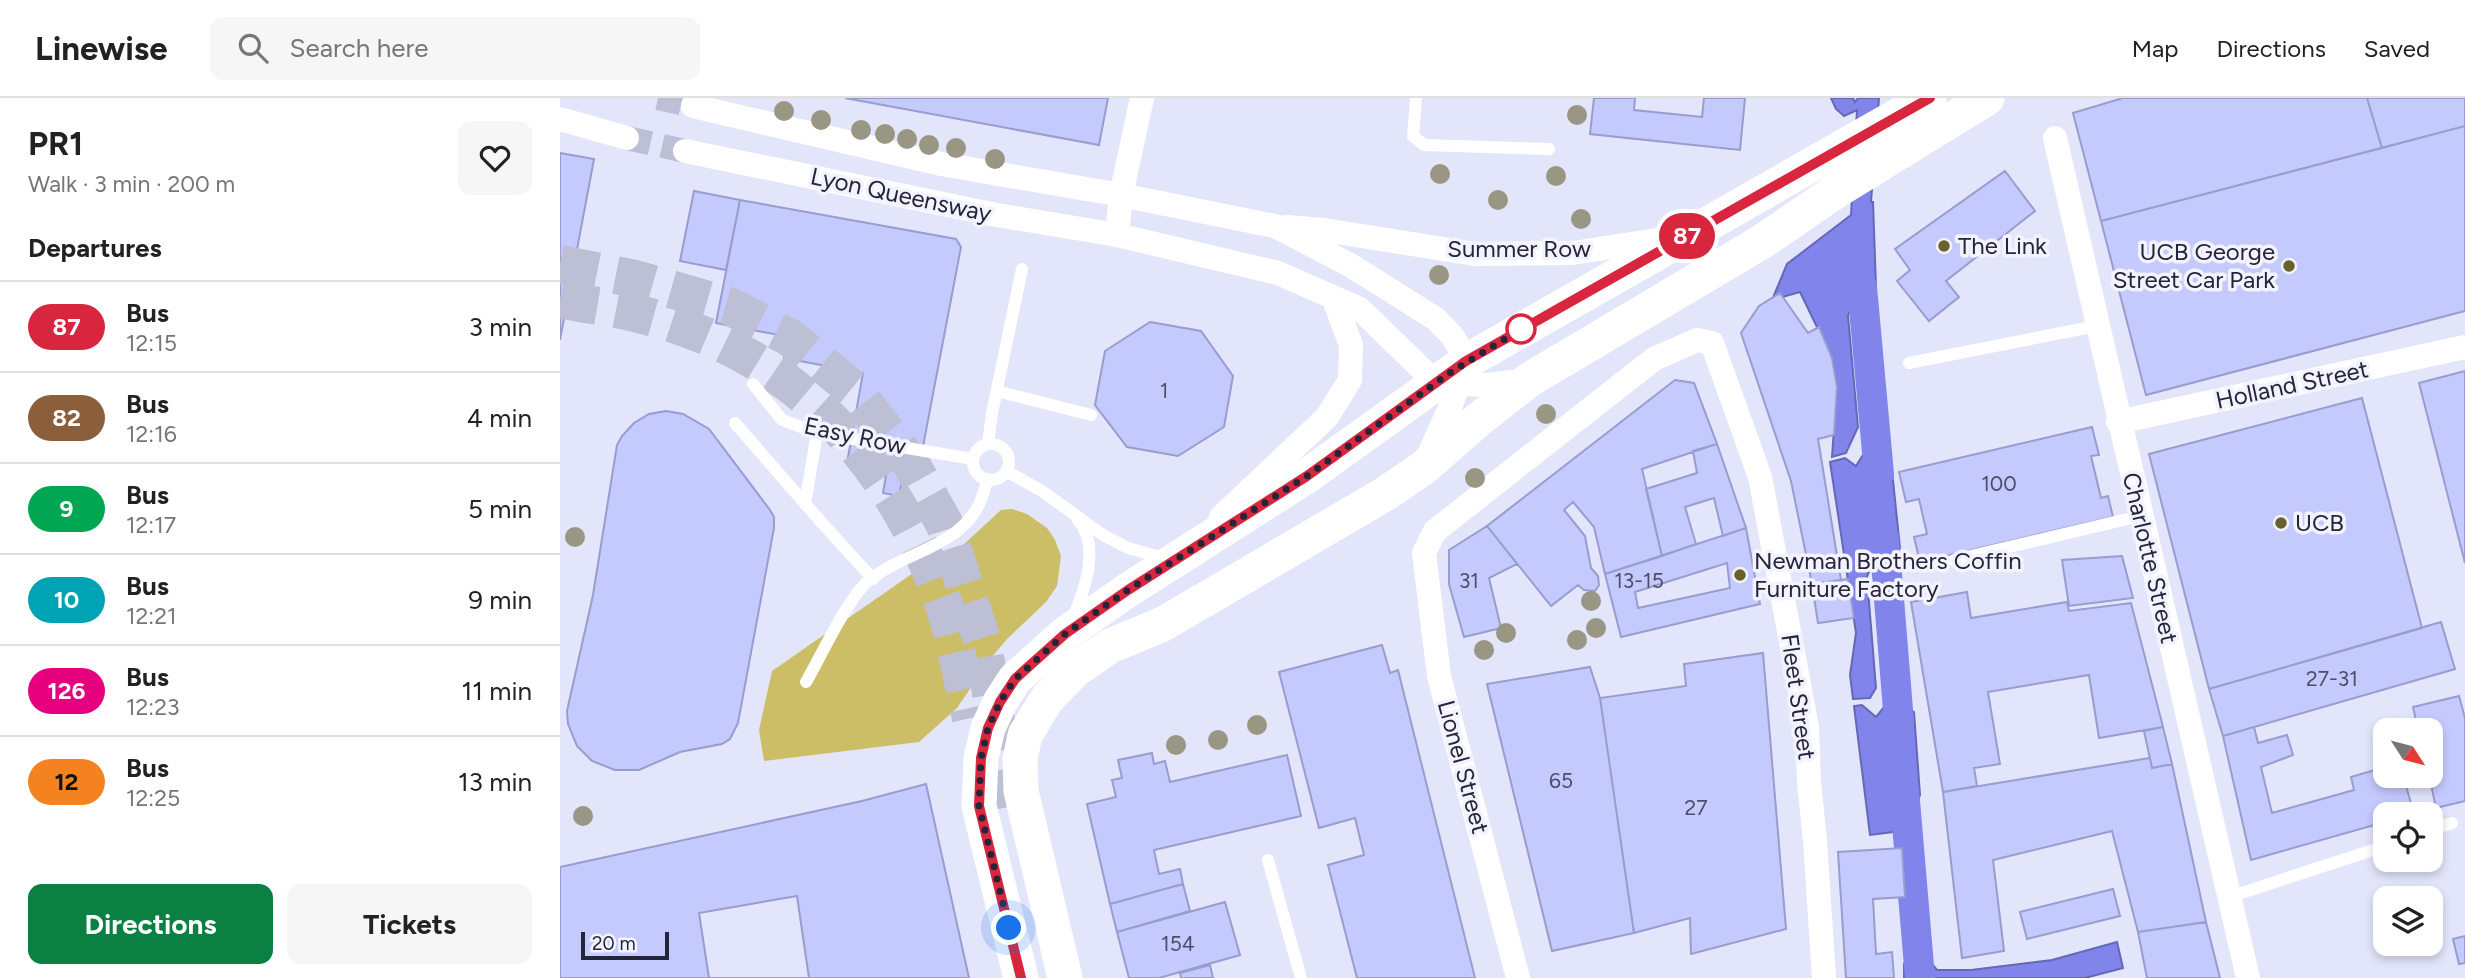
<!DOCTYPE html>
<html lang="en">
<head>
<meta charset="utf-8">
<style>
	body { margin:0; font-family:Figtree,sans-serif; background:#f6f6f6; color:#222; height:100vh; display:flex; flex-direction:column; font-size:26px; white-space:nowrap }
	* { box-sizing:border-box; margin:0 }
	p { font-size:23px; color:#767676 }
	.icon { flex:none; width:38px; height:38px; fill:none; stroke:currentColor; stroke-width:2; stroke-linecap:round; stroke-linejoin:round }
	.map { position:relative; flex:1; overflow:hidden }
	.details { display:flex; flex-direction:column; background:#fff; width:560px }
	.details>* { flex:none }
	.badge { padding:0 14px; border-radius:23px; font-size:24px; line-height:46px }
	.needle { width:46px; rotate:126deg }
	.controls { position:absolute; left:1813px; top:620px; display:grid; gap:14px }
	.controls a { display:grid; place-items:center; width:70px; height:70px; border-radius:14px; background:#fff; box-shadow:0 4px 10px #0003; font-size:35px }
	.scale { position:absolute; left:21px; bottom:18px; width:88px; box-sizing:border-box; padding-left:7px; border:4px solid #242539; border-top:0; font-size:19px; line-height:24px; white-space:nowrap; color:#242539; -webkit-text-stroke:5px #f2f3fe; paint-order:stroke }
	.you { position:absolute; width:35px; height:35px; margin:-18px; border:5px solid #fff; border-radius:50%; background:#1a73e8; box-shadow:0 0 0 10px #1a73e833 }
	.map>.badge { position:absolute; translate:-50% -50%; box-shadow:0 0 0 4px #fff }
	h2 { padding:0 28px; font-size:26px; line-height:63px }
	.round { display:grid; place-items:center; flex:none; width:74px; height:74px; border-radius:14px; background:#f6f6f6 }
	.summary { display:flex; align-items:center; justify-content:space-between; height:119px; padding:0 28px }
	h1 { font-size:33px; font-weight:700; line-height:52px }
	.cta { display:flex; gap:14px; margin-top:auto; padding:14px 28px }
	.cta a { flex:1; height:80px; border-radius:14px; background:#0b8043; color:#fff; font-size:28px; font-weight:700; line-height:80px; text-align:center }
	.cta a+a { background:#f6f6f6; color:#222 }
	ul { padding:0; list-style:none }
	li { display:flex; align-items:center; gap:21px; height:91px; padding:0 28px; border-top:2px solid #e0e0e0 }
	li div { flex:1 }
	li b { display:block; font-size:26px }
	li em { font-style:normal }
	li .badge { min-width:77px; font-weight:700; text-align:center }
	header { display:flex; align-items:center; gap:42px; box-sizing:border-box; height:98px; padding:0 35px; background:#fff; border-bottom:2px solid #e0e0e0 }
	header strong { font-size:33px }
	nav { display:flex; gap:38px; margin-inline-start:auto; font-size:24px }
	.search { width:490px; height:63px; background:#f6f6f6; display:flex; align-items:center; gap:18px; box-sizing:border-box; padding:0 24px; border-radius:14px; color:#767676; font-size:26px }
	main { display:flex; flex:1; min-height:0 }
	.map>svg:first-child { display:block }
</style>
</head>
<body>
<header>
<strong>Linewise</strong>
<div class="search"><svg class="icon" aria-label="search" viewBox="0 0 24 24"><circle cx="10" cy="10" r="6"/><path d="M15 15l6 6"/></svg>Search here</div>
<nav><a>Map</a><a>Directions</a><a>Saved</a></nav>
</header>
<main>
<section class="details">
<div class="summary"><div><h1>PR1</h1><p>Walk · 3 min · 200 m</p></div><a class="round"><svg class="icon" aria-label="heart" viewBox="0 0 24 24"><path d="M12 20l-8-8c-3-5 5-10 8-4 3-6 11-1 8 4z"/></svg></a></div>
<h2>Departures</h2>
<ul>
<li><span class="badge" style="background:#d7263d;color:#fff">87</span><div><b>Bus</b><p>12:15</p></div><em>3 min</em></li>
<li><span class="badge" style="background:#8b5e3c;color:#fff">82</span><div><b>Bus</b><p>12:16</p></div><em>4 min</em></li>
<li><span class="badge" style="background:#00a651;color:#fff">9</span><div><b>Bus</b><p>12:17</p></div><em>5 min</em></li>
<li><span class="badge" style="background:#00a3b4;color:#fff">10</span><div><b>Bus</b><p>12:21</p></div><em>9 min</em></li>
<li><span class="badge" style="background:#e6007e;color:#fff">126</span><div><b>Bus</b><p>12:23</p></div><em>11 min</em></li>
<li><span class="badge" style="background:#f58220;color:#111">12</span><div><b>Bus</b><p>12:25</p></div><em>13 min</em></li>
</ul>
<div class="cta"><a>Directions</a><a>Tickets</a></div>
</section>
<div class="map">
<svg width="1905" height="880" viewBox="0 0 1905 880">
	<rect width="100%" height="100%" fill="#e3e5fb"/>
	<path fill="#ccbe66" d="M452 411 467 416 487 430 495 442 501 458 497 488 486 504 447 541 431 560 397 610 359 644 204 663 199 632 212 573 359 471 402 448 441 412Z"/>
	<path fill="#8184ea" stroke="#6568b5" stroke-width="2" d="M1271 0H1293L1295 4 1298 0H1319L1311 104H1313L1316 189 1308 210 1305 227 1297 208 1293 205 1288 218 1298 329 1286 355 1272 359 1277 289 1272 260 1240 194 1212 202 1227 166 1291 117 1297 12 1284 18 1276 11Z
		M1316 336 1323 355 1331 363 1340 450 1332 462 1327 478 1312 465 1307 479 1316 590 1310 600 1293 601 1290 577 1296 535 1270 364 1285 360 1296 368Z
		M1337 586 1345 608 1354 614 1360 697 1347 730 1339 713 1333 710V734L1310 737 1294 608 1302 607 1316 619 1329 603Z
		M1356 838 1363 855 1377 872H1411L1492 862 1557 844 1563 870 1525 880H1344V866L1351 858Z"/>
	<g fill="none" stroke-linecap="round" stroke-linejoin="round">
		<path stroke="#8184ea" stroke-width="30" d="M1302 189 1319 376
			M1324 440 1339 624
			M1344 691 1360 880"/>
	</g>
	<path fill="#c5cafe" stroke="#989cce" stroke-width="2" fill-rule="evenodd" d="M285 0H548L539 47Z
		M1034 0H1075L1074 12 1142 19 1144 0H1185L1180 52 1030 36Z
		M1563 0H1807L1822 50 1541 123 1513 15Z
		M1807 0H1905V28L1822 50Z
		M1905 28V213L1586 297 1541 123Z
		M0 55 34 61 0 242Z
		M1445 73 1475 113 1386 183 1399 199 1369 223 1337 183 1350 172 1335 151Z
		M134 93 180 102 166 172 120 163Z
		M180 102 396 141 401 149 357 380 343 378 339 398 323 395 326 378 313 375 314 370 287 365 303 275 224 260 229 239 156 225Z
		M1220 195 1248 235 1259 229 1272 260 1277 289 1274 337 1258 341 1281 482 1252 486 1231 383 1181 235 1199 208Z
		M590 224 641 233 673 278 664 329 618 358 567 349 535 307 545 253Z
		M1905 273V465L1859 285Z
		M1115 282 1134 285 1157 346 1082 371 1102 458 1045 476 1034 429 1013 404 1004 412 1025 438 1031 470 1038 478 1039 487 1035 493 1024 492 1018 487 991 508 927 428Z
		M1802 300 1862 530 1649 591 1589 356Z
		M106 313 123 316 149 331 210 412 214 419V430L178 625 170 641 162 646 120 654 79 672H55L32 663 17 648 8 626 7 613 33 497 57 347 62 338 74 325 89 316Z
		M1532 329 1539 357 1531 358 1541 400 1548 398 1553 419 1360 464 1354 439 1367 436 1359 401 1346 404 1339 374Z
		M1157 346 1186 430 1163 438 1154 400 1125 409 1136 446 1102 458 1086 391 1137 375 1133 353Z
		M927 428 957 466 929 480 941 530 904 539 889 486V452Z
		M1186 430 1200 506 1061 539 1045 476ZM1167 465 1170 490 1078 510 1075 494Z
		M1562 458 1573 500 1509 508 1502 462Z
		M1288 481 1294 520 1258 525 1252 486Z
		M1407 494 1411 520 1507 504 1509 513 1571 505 1603 629 1539 640 1529 577 1428 594 1440 666 1414 670 1417 688 1383 694 1351 504Z
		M1881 524 1895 571 1663 638 1649 591Z
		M822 547 830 575 838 572 915 880H797L768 767 804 757 795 720 759 730 719 574Z
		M1203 555 1226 831 1131 856 1130 820 1074 835 1040 600 1126 588 1124 566Z
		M1030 569 1040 600 1074 835 992 853 927 586Z
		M1899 598 1905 620V703L1876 710 1869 677H1871V632H1858L1853 609Z
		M1603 629 1612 666 1592 670 1584 633Z
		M1694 629 1698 645 1727 637 1733 657 1701 669 1712 715 1794 692 1791 679 1825 669V677H1843L1854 716H1825V724L1691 762 1663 638Z
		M592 655 594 666 605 663 610 684 727 657 741 718 594 752 599 776 620 771 623 786 550 806 527 706 556 699 552 682 562 680 558 662Z
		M1590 660 1592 670 1612 666 1646 824 1578 834 1552 733 1433 762 1444 853 1402 860 1383 694Z
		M366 686 409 880H0V769L302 703Z
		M1342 750 1345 799 1313 801 1316 856 1332 854 1334 880H1286L1278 754Z
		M623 786 630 813 557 834 550 806Z
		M1553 791 1560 818 1467 841 1460 814Z
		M237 798 249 880H149L139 815Z
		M665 804 680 857 599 880H569L557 834Z
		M1646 824 1660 880H1587L1578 834Z
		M1905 838V865L1899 866 1893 841Z
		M650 867 653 880H621L620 875Z"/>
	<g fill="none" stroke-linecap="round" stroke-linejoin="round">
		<path stroke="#bdbfd4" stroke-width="24" stroke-dasharray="24 12" stroke-linecap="butt" d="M98 0 133 8
			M67 40 125 53"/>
		<path stroke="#bdbfd4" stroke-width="38" stroke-dasharray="38 19" stroke-linecap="butt" d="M0 166 75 181 169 208 229 239 293 291 350 364 385 427 422 542 452 715
			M0 201C28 207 56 210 83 217 232 255 330 359 382 501 395 539 402 581 411 620"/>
		<path stroke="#fff" stroke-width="12" d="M856 0 853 38 864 47 989 51
			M1349 265 1536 228
			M193 286 222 322 257 335 413 361
			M437 293 531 317
			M175 325 262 425 313 481
			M428 346 432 315 462 171
			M413 364a18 18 0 1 1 36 0a18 18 0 1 1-36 0Z
			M446 373 482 393 543 437 568 450 607 461
			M245 406 257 335
			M1394 462 1580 418
			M513 519C525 492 541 447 517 421
			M246 584C261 558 285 506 305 486 337 456 393 451 416 412 422 403 424 391 428 381
			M1871 732 1892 725
			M708 762 741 880
			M1669 799 1825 748"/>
		<path stroke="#fff" stroke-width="24" d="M582 0 561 97 557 137 718 175 800 211 876 285 926 287 969 282
			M133 8 381 66 561 97 715 128 790 167 876 221 893 239 907 263 889 312 866 363
			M0 21 67 40
			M1495 40 1688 880
			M125 53 437 117 557 137
			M726 129 764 132 915 156 1013 155 1110 140
			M1558 324 1905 249
			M661 419 767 319 790 282 791 247 773 199
			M958 880 879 578 864 455 875 433 1094 261 1137 242 1152 245 1200 379 1247 629 1249 684 1255 743 1264 880"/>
		<path stroke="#fff" stroke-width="35" d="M461 880 419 708 421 660 428 630 440 604 455 581 505 536 568 492 747 378 907 263 1369 0
			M505 880 461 693 460 661 465 637 487 601 515 572 550 548 603 526 825 396 863 370 918 322 969 282 1203 143 1276 93 1427 0"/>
	</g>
	<g fill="#999683">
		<circle cx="224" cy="13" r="10"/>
		<circle cx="1017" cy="17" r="10"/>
		<circle cx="261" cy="22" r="10"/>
		<circle cx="301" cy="32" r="10"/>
		<circle cx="325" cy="36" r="10"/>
		<circle cx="347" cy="41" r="10"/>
		<circle cx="369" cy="47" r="10"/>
		<circle cx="396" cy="50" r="10"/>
		<circle cx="435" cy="61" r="10"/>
		<circle cx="880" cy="76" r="10"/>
		<circle cx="996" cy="78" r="10"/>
		<circle cx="938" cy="102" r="10"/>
		<circle cx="1021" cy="121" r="10"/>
		<circle cx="879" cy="177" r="10"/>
		<circle cx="986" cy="316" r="10"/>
		<circle cx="915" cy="380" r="10"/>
		<circle cx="15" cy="439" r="10"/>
		<circle cx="1031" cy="503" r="10"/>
		<circle cx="1036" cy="530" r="10"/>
		<circle cx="946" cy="535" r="10"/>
		<circle cx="1017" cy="542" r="10"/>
		<circle cx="924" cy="552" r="10"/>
		<circle cx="697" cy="627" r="10"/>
		<circle cx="658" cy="642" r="10"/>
		<circle cx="616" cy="647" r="10"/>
		<circle cx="23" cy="718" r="10"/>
	</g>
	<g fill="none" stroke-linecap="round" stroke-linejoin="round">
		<g stroke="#fff" stroke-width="16">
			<path id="line" d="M461 880 419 708 421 660 428 630 440 604 455 581 467 570 505 536 568 492 747 378 906 263 1370 0"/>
		</g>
		<use href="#line" stroke="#d7263d" stroke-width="10"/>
		<path stroke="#242539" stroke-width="7" stroke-dasharray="0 12.6" d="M449 830 419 708 421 660 428 630 440 604 455 581 505 536 568 492 747 378 891 274 961 231"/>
	</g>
	<g fill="#69602d" stroke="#f2f3fe" stroke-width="2.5">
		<circle cx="1384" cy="148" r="7"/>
		<circle cx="1729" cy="168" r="7"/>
		<circle cx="1721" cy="425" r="7"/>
		<circle cx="1180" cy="477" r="7"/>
	</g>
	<circle fill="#fff" stroke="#d7263d" stroke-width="3.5" cx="961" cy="231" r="14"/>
	<g text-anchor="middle" stroke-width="7" stroke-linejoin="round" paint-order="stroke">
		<g font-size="21" fill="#4c4e6a">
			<text x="604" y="300">1</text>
			<text x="1439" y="393">100</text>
			<text x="909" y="490">31</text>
			<text x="1079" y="490">13-15</text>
			<text x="1772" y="588">27-31</text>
			<text x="1001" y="690">65</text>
			<text x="1136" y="717">27</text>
			<text x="618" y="853">154</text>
		</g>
		<g font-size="24" fill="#242539" stroke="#f2f3fe">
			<text transform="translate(341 97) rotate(12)" y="8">Lyon Queensway</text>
			<text x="959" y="159">Summer Row</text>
			<text transform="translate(1732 287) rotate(-12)" y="8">Holland Street</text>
			<text transform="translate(295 338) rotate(12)" y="8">Easy Row</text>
			<text transform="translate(1590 460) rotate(77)" y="8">Charlotte Street</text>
			<text transform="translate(1238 599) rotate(82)" y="8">Fleet Street</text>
			<text transform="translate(903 669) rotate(75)" y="8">Lionel Street</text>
		</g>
		<g font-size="24" fill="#242539" stroke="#f2f3fe" text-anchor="start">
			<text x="1398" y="156">The Link</text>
			<text x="1715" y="162" text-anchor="end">UCB George<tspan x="1715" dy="28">Street Car Park</tspan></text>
			<text x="1735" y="433">UCB</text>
			<text x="1194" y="471">Newman Brothers Coffin<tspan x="1194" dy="28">Furniture Factory</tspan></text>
		</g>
	</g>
</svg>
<div class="controls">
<a><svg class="needle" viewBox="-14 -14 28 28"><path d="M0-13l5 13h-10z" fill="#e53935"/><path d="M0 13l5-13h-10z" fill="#767676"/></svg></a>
<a><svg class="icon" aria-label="locate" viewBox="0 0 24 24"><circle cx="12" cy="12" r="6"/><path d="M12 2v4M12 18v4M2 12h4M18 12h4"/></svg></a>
<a><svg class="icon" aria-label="layers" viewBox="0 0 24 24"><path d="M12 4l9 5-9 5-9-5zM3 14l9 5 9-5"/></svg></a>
</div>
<div class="scale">20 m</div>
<div class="you" style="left:449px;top:830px"></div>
<b class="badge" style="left:1127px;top:138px;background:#d7263d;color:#fff">87</b>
</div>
</main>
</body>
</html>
